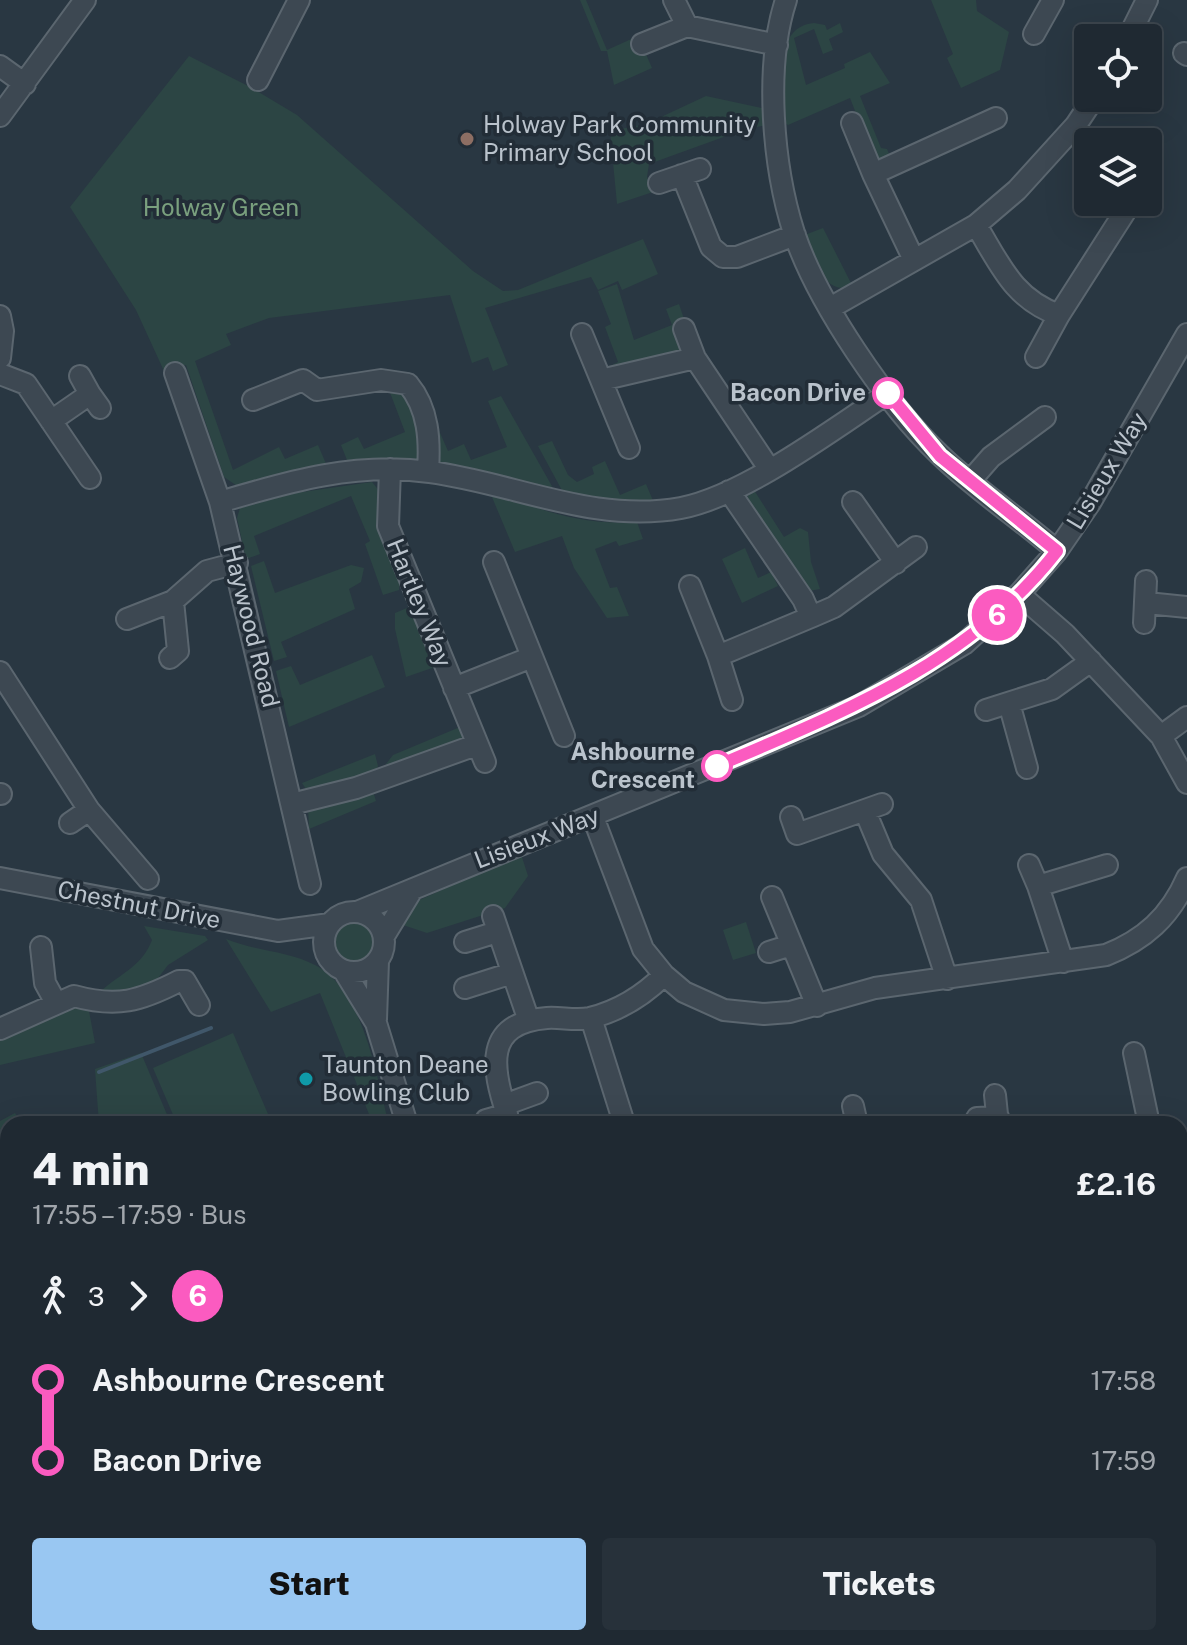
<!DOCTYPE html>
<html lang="en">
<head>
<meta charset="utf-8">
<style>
	body { margin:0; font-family:"Public Sans",sans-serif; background:#27313a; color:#f1f3f6; height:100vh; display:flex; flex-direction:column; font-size:30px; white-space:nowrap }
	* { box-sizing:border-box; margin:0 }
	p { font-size:26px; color:#a1a6ac }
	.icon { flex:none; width:44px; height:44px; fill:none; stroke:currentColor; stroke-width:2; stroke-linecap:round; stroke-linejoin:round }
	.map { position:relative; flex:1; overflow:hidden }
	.details { position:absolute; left:0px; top:1116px; width:1188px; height:530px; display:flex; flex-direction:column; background:#1f2932; border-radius:24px 24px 0 0; box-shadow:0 8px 32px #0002,0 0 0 2px #3c454d }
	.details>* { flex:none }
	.badge { padding:0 16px; border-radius:26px; font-size:28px; line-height:52px }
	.controls { position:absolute; left:1074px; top:24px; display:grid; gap:16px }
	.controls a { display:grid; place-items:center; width:88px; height:88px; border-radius:8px; background:#1f2932; box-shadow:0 8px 32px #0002,0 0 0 2px #3c454d; font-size:40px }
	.map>.badge { position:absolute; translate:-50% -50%; box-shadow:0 0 0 4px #fff }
	.legs { display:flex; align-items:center; gap:12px; height:88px; padding:0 32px; font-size:26px }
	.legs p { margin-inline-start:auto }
	.head { display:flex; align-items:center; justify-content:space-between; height:136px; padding:0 32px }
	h1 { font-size:44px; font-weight:800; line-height:60px }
	.primary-button { display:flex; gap:16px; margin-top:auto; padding:16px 32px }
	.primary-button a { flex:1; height:92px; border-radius:8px; background:#99c7f2; color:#111; font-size:32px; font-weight:800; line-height:92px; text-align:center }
	.primary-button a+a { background:#27313a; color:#f1f3f6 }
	ul { padding:0 32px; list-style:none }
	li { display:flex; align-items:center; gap:28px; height:80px; font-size:30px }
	li i { display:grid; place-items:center; width:12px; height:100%; margin:0 10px; background:currentColor }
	li i::after { content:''; width:20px; height:20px; margin:-10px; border:6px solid; border-radius:50%; background:#1f2932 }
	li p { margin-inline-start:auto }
	li:first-child i { background:linear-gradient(#0000 50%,currentColor 0) }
	li:last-child i { background:linear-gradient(currentColor 50%,#0000 0) }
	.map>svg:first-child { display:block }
</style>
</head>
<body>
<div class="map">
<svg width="1187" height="1645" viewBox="0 0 1187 1645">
	<rect width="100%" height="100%" fill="#293742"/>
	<path fill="#2c4544" d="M580 0H586L607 50 638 36 652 68 614 85 607 51H601Z
		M931 0H976L977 11 1009 32 1000 70 961 88 947 58 953 54Z
		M814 23 825 25 827 30 840 23 843 32 829 39 833 50 823 54 814 29 794 38 806 85 845 68 844 64 870 52 890 83 860 96 881 148 887 149 891 159 888 162 873 157 850 98 788 125 782 121C781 90 772 26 814 23Z
		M189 56 252 88 297 115 473 271 503 291 518 290 643 239 658 274 622 290 618 281 598 290 591 277 485 308 508 365 493 371 488 357 472 363 450 295 269 318 226 334 231 345 195 361 233 470 279 447 285 459 318 445 327 466 240 488 224 477 186 365 164 371 136 310 70 207Z
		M706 96 766 109V125L743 130 649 164 647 177 653 192 617 204 610 131 646 124Z
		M823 228 853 287C822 295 814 259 802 236Z
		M617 284 634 340 672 325 666 309 679 304 687 328V356L617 370 606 368 618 362 605 327 611 324 598 291Z
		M386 382 406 387 416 404 425 461 349 465 341 445 358 437 364 449 405 432Z
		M501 396 557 495 440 465 434 454 437 426 448 451 464 444 471 460 507 447 488 401Z
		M552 441 568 475 577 482 594 474 592 467 605 461 620 495 646 484 654 503 600 502 565 496 538 446Z
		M372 482 381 493 400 581 399 590 383 595 365 544 370 541 351 496 254 536 260 554 246 559 237 518 240 508 295 493Z
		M489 490C541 510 580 526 637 522L643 539 619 546 616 541 595 549 610 588 617 587 629 616 607 618 574 568 562 536 515 552Z
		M754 490 784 537 800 528 808 532 811 562 820 589 804 592 747 507V497Z
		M745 548 758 578 771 572 778 586 742 603 722 559Z
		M264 561 275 593 351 565 364 568 361 582 349 589 355 609 281 642 287 657 274 661 251 566Z
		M414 605 438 666 406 677 395 629V613Z
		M372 655 385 687 289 727 276 671 291 666 300 685Z
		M460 727 463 738 459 747 390 770 386 764 393 755Z
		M375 754 378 766 373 776 308 792 302 783Z
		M371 785 376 801 309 829 308 807Z
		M521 854 528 876 505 908 427 933 403 925 415 902Z
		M334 943a21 21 0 1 1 42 0a21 21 0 1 1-42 0Z
		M746 922 756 953 733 960 723 930Z
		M144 926 205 936 208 940 168 965 155 982 141 992H100C119 974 142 967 152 940Z
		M226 939C255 951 288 951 315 965 364 990 376 1076 389 1124H373L320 993 271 1012Z
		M72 1003 89 1011 95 1043 0 1065V1040Z
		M233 1033 268 1114 244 1124H177L153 1068Z
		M141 1053 171 1124H99L95 1069Z
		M15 1113 21 1124H8V1576L0 1574V1121Z
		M244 1638H815L816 1645H267Z"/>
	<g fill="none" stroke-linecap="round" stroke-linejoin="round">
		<path stroke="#40576a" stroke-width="4" d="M99 1072 211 1028
			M0 1563 8 1566
			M231 1638 253 1645"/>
		<g stroke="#5b666f" stroke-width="24">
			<path id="minor" d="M674 0 687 26 777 45
				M786 0C764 67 773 167 794 233 817 302 887 405 940 455 976 490 1019 518 1057 551
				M1034 34 1053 0
				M1128 38 1147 0
				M642 44 687 26
				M1184 53 1187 55
				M0 66 25 84
				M258 80 299 0
				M0 116 85 0
				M852 123 873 174
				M682 175 711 247 723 257H737L795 235
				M659 183 700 169
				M976 225C1000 264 1013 299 1059 315L1128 207
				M914 260 873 174 996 118
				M830 308 976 225 1017 190 1076 125 1094 98
				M0 316 3 331 0 358
				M684 329 695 358
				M582 334 601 380 695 358 770 470
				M1036 357 1059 315
				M175 373 220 502 310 884
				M0 374 26 384 90 478
				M80 376 90 394
				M601 380 629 448
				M253 400 303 380 317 390 381 380 408 384C429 409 430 441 428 471
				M51 421 90 394 100 408
				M390 469 388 526 485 762
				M970 481 991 457 1045 417
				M729 491 803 599 811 617 834 607 916 547
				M220 502C290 481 356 462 430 472 514 483 594 524 681 508 744 496 832 430 888 393
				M853 502 896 563
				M494 562 564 736
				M690 586 718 656 811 617
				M1019 594 1065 634 1161 736 1187 783
				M1147 603 1187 607
				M127 619 173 601 207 571 237 563
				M1144 623 1146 581
				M718 656 732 700
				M170 658 178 651 173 601
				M0 672 89 810 148 879
				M454 688 532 657
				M1009 703 1027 768
				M986 710 1052 689 1091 661
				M1161 736 1187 717
				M0 794H1
				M292 804 356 788 476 745
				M865 811 883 854 921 900 947 979
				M593 817 643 949 664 975 684 992 724 1010 764 1014 790 1012 875 988 1106 955C1144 940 1170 917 1187 878
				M791 817 797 834 882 804
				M70 823 89 810
				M1029 865 1038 886
				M0 878 278 931 330 924
				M772 897 817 1006
				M324 942a30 30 0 1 1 60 0a30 30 0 1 1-60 0Z
				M357 912 859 706 964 644 1019 594 1057 551 1090 503 1187 334
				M493 916 529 1021
				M384 936 412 890
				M465 942 497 932
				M41 947 45 983 56 1003
				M769 952 791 945
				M1063 962 1038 886 1107 865
				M344 971 376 1023 407 1124
				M465 988 512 973
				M591 1018 624 1123
				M376 1019 378 961
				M0 1029 74 996C117 1008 140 1001 179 981H185L199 1005
				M1134 1053 1149 1124
				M995 1095 998 1124
				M504 1105 537 1093
				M853 1106 857 1124
				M977 1118 998 1117
				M486 1120 507 1114C492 1069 483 1023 547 1018 561 1017 576 1021 590 1018 618 1011 644 995 664 975
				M1180 1201H1187
				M1180 1392 1187 1395
				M1180 1565 1187 1567"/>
		</g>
		<g stroke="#48535c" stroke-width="32">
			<path id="highway" d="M0 1598 8 1601
				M15 1638 35 1645
				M119 1638 140 1645"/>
		</g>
		<use href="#minor" stroke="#3d4852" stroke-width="20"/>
		<use href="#highway" stroke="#77685b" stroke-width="28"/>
	</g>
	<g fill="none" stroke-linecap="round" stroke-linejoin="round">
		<g stroke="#fff" stroke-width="18">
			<path id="line-1" d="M717 766C843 712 970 663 1057 551L940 456 888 393"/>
		</g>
		<use href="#line-1" stroke="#fb5bc0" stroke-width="12"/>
	</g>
	<circle fill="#8d6e63" stroke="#222d37" stroke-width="3" cx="467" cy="139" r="8"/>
	<g fill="#fff" stroke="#fb5bc0" stroke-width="4">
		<circle cx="888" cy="393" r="14"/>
		<circle cx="717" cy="766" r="14"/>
	</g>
	<circle fill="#0f9aa8" stroke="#222d37" stroke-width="3" cx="306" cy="1079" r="8"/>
	<g text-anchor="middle" stroke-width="7" stroke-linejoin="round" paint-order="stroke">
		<g font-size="24" fill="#bac3cc" stroke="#222d37" text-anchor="start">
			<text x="483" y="133">Holway Park Community<tspan x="483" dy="28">Primary School</tspan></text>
			<text x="322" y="1073">Taunton Deane<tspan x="322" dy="28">Bowling Club</tspan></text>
		</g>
		<g font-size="24" fill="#7aa07e" stroke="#222d37">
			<text x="221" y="216">Holway Green</text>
		</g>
		<g font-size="24" font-weight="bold" fill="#bac3cc" stroke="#222d37" text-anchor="end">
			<text x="866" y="401">Bacon Drive</text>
			<text x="695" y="760">Ashbourne<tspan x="695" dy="28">Crescent</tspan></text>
		</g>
		<g font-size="24" fill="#bac3cc" stroke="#222d37">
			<text transform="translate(1107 471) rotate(-59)" y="8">Lisieux Way</text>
			<text transform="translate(419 603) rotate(68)" y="8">Hartley Way</text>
			<text transform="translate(251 626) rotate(76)" y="8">Haywood Road</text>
			<text transform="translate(537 838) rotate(-21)" y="8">Lisieux Way</text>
			<text transform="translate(139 905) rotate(11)" y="8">Chestnut Drive</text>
		</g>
	</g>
</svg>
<div class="controls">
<a><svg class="icon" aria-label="locate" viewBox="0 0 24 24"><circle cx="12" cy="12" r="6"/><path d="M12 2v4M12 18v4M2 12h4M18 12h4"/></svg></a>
<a><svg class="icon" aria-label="layers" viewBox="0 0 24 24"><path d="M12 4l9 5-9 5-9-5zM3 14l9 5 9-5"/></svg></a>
</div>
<b class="badge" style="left:997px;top:615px;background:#fb5bc0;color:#fff">6</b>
<section class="details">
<div class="head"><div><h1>4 min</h1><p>17:55 – 17:59 · Bus</p></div><b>£2.16</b></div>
<div class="legs"><svg class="icon" aria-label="walk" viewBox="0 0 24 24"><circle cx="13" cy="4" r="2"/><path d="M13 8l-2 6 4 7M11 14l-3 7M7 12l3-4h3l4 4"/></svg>3<svg class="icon" aria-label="forward" viewBox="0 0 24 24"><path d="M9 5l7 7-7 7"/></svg><b class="badge" style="background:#fb5bc0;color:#fff">6</b></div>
<ul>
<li><i style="color:#fb5bc0"></i><b>Ashbourne Crescent</b><p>17:58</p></li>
<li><i style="color:#fb5bc0"></i><b>Bacon Drive</b><p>17:59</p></li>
</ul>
<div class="primary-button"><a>Start</a><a>Tickets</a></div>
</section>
</div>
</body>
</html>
